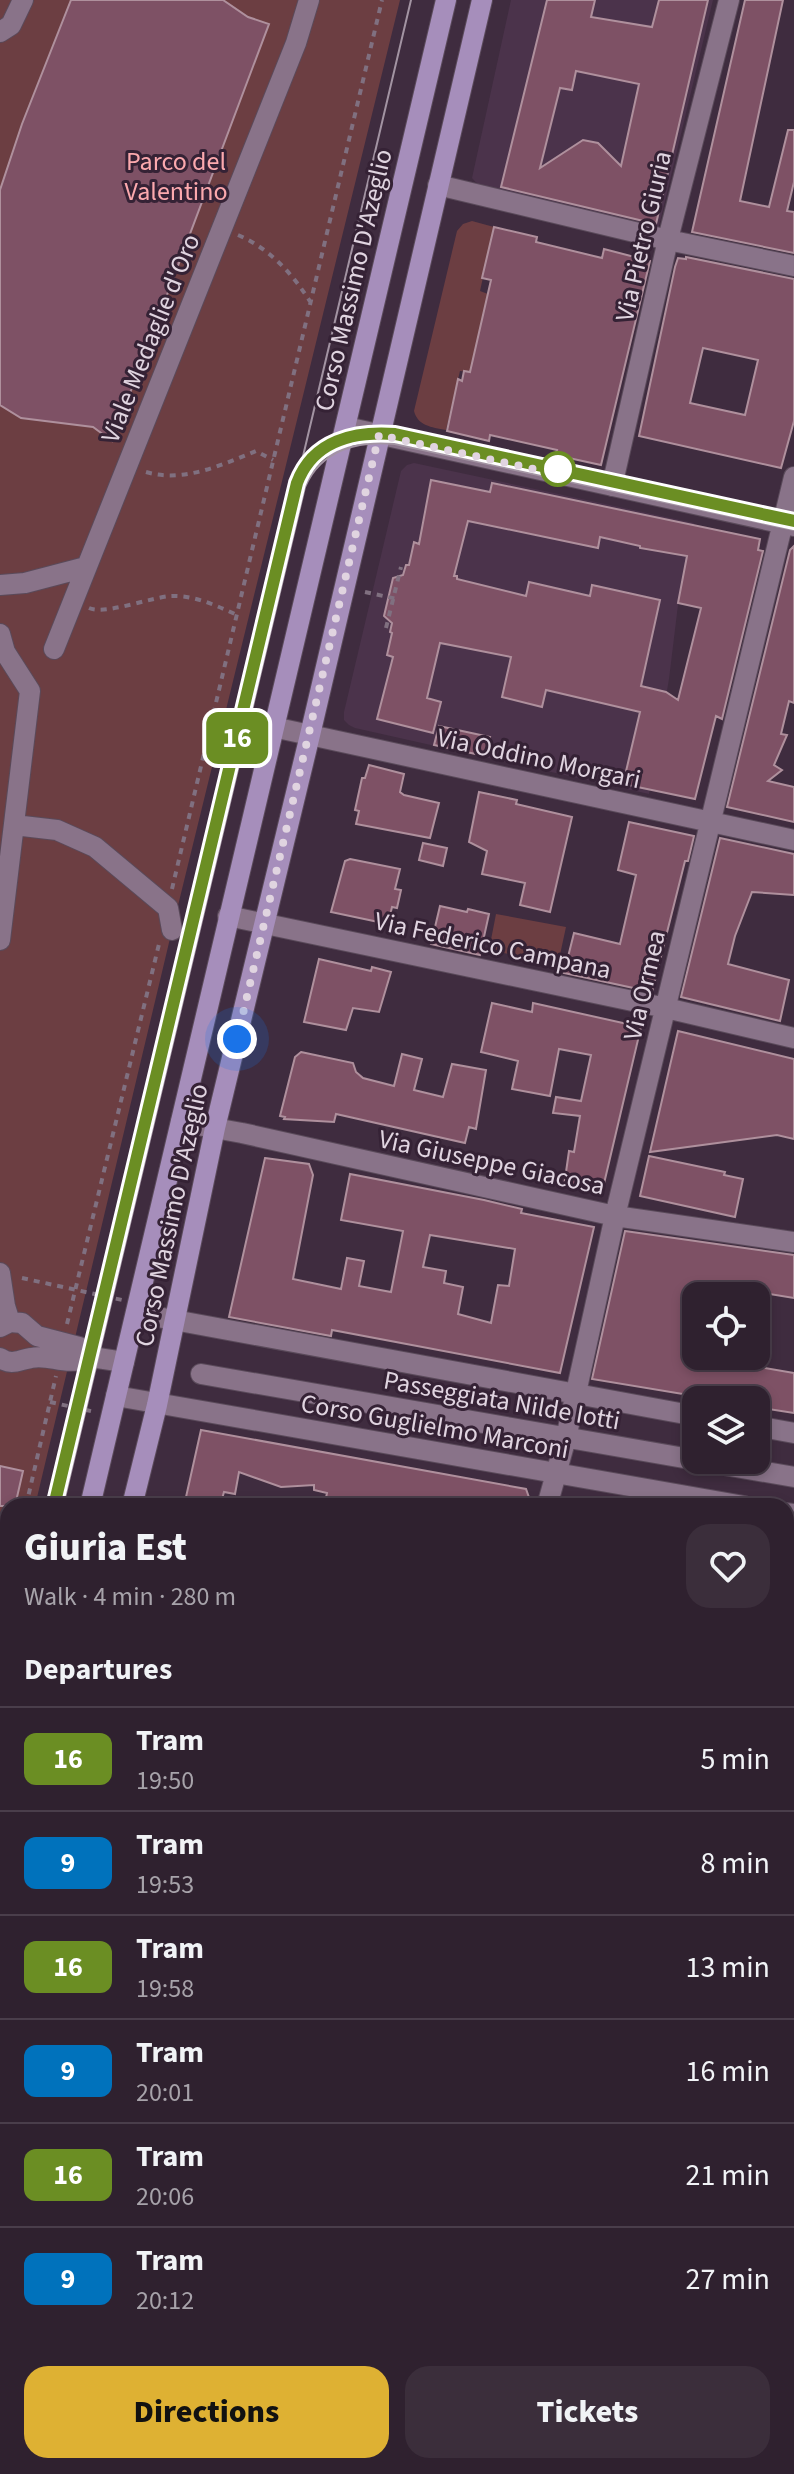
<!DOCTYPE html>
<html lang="en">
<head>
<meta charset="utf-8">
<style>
	body { margin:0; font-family:"Source Sans 3",sans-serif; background:#3b2e3b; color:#f1f3f6; height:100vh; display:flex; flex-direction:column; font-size:30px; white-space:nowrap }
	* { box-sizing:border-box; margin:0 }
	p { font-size:26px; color:#a7a3aa }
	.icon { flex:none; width:44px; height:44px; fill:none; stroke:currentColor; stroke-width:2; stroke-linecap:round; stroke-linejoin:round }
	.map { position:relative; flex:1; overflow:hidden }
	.sheet { position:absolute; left:0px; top:1498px; width:794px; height:976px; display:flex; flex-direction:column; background:#2f212f; border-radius:24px 24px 0 0; box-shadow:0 4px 12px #0003,0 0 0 2px #4a3e4b }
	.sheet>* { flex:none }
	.badge { padding:0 16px; border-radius:12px; font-size:28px; line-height:52px }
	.fabs { position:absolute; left:682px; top:1282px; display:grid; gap:16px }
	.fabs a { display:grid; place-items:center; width:88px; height:88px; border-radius:16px; background:#2f212f; box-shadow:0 4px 12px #0003,0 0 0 2px #4a3e4b; font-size:40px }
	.you { position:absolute; width:40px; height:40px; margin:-20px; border:6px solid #fff; border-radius:50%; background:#1a73e8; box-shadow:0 0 0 12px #1a73e833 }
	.map>.badge { position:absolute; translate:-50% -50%; box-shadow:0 0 0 4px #fff }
	h2 { padding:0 24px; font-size:30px; line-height:72px }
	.round { display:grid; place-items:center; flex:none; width:84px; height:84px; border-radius:24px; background:#3b2e3b }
	.summary { display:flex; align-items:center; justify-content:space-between; height:136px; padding:0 24px }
	h1 { font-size:38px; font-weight:800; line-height:60px }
	.action { display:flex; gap:16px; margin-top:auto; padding:16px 24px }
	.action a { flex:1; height:92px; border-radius:24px; background:#deb133; color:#111; font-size:32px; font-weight:800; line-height:92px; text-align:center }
	.action a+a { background:#3b2e3b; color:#f1f3f6 }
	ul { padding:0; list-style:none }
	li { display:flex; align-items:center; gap:24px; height:104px; padding:0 24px; border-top:2px solid #4a3e4b }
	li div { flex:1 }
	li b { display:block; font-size:30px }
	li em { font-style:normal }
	li .badge { min-width:88px; font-weight:700; text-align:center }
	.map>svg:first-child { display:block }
</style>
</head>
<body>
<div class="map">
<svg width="794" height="2474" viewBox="0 0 794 2474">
	<rect width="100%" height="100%" fill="#3f2c3f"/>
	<path fill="#4b334b" d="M511 0H713L658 230 483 190 472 178Z
		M414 463 694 523 678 605 669 679 649 794 355 728 349 725 344 720V712L401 471 407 465Z
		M604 2466H655L653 2474H603Z"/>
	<path fill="#6c3e42" d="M0 0H400L172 930 35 1506H8V1621L0 1654Z
		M472 221 494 227 480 291 488 294 470 372 460 371 446 430C431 427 418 426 414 411L457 231 463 224Z
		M496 914 566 927 558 964 489 950Z"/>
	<path fill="#7e5165" stroke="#af909d" stroke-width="2" fill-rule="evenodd" d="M71 0H223L248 17 269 24 112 441 93 427 21 418 0 405V190L22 124Z
		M547 0H595L591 17 652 27 659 0H708L656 224 501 187ZM576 71 639 84 621 166 598 143 583 140 540 168 560 88 572 90Z
		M745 0H783L740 201 769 207 788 130H794V182L787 211 794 212V253L692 232Z
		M494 227 537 237 536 242 602 258 604 249 650 261 601 465 555 455 557 450 490 435 489 441 447 431 458 379 462 381 464 371 470 372 491 280 482 278Z
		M686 257 794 279V421L781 468 639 436 675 267 678 258 686 259ZM703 348 758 360 745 415 690 403Z
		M431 480 490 492 492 483 760 539 758 550 763 551 722 719 716 716 695 799 623 784 640 712 546 690 542 707 502 697 511 657 440 643 427 698 441 702 433 733 377 719 393 657 387 655 392 633 390 632 392 623 384 616 393 578 403 575 406 565H409L414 542 419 544ZM468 521 598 548 600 537 640 546V548L687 556 678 603 701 608 678 700 666 692 641 686 660 600 592 585 590 596 529 582 526 596 457 579V576H454Z
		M794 546V703L789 701 781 734 787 735 774 765 782 770 768 781 794 787V822L727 807 790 550Z
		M439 726 490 737 485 756 434 745Z
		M369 765 404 774 400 792 404 795 439 803 430 838 356 824 359 811 355 810 362 778H365Z
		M479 792 517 800 516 804 572 817 550 912 520 905 525 883 482 874 487 851 469 842Z
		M629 822 694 836 688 861H685L652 992 564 973 574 933 620 944 636 875 618 870Z
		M720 838 794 854V895L752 892 735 936 728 964 789 980 780 1021 681 997Z
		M423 843 447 848 443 866 419 860Z
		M350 859 400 869 395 889 401 890 397 908 392 907 388 924 331 912 345 861Z
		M440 906 467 912 468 909 489 914 480 955 431 944Z
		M319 959 371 971 372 967 391 972 379 1012 353 1008 346 1030 304 1022Z
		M492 1003 532 1012 533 1003 641 1027 602 1192 564 1186 569 1151 574 1152 580 1116 553 1113 556 1097 581 1101 591 1055 559 1049 550 1096 512 1089 518 1061 481 1052Z
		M678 1031 794 1059V1139L777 1135 650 1152Z
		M301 1052 353 1063 356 1072 363 1078 394 1086 402 1054 422 1059 414 1090 443 1097 452 1064 486 1070 476 1129 469 1127 465 1143 336 1114 334 1122 284 1119 285 1117 280 1116 295 1057Z
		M649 1156 725 1172 724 1175 743 1179 735 1217 640 1196Z
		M265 1158 309 1164 313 1175 293 1279 341 1289 347 1258 364 1261 359 1286 391 1292 403 1231 341 1220 350 1174 484 1200 522 1209 521 1213 594 1227 560 1373 332 1330 331 1336 229 1317ZM430 1235 515 1249 509 1286 498 1285 491 1323 458 1314 463 1287 444 1283 446 1271 423 1267Z
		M625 1231 794 1255V1298L716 1285 714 1296H696V1356L794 1373V1413L756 1407V1400H719L592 1379Z
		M201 1430 526 1489 532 1506H338L339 1504 325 1502 327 1493 314 1490V1485L281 1487 239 1472 235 1494 224 1492 220 1506H184Z
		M0 1466 23 1471 15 1506H0Z"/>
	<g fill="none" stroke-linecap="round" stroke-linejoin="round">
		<g stroke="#5a4a5a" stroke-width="22">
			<path id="minor" d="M0 32 11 25 23 0
				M438 185 668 240 794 266
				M346 427 794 526
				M612 486 670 231 729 0
				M0 585 25 583 86 567
				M0 634 5 652 30 691 0 940
				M54 649 296 43 309 0
				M273 727 794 840
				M14 825 57 830 95 847 168 908 172 930
				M228 916 666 1008 794 1038
				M181 1122 242 1133 615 1216 794 1242
				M0 1273 5 1306 10 1322
				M136 1313 696 1416
				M0 1327 10 1322 22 1323 37 1336 79 1347 91 1357 124 1362
				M0 1358C13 1366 18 1360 31 1358 53 1354 63 1367 91 1357
				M201 1374 794 1477
				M116 1396 744 1506
				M756 1426 794 1433
				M547 1506 566 1438 615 1216 794 477
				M786 1513 794 1514
				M786 1757 794 1759
				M786 1939 794 1902
				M786 2001 794 2003
				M786 2225 794 2227
				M0 2264 8 2266
				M786 2445 794 2447
				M316 2474 318 2466
				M674 2474 676 2466"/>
		</g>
		<g stroke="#5a4a5a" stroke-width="22">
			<path id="major" d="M90 1506 446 0
				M132 1506 157 1405 215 1128 310 735 482 0
				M0 1876 8 1843
				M0 2039 8 2005"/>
		</g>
		<path stroke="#807080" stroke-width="4" stroke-dasharray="6 6" stroke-linecap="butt" d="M238 235C270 249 292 273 311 303
			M146 472C183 483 222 465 256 451L273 460
			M365 592 397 599
			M89 608C105 615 149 598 170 596 194 595 215 605 237 615
			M386 628 401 567
			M172 889 382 0
			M22 1278 122 1300
			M67 1324 159 944
			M50 1402 95 1412
			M26 1506 56 1376
			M0 1615 8 1581"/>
		<use href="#minor" stroke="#897389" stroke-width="20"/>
		<use href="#major" stroke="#a68ebb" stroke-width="20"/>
		<path stroke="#a394a3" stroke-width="2" d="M295 490 411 0
			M63 1506 305 487C321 450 358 440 395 444L794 530
			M0 1737 8 1703
			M0 1776 8 1741"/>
	</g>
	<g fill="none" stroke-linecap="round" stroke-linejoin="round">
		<g stroke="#fff" stroke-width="18">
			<path id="line" d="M54 1506 297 483C313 440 355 431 395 434L794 521"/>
		</g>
		<use href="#line" stroke="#6b8e23" stroke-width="12"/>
		<path stroke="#e0d4e0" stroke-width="8" stroke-dasharray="0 14.4" d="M237 1039 379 435 566 476 558 469"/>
	</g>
	<circle fill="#fff" stroke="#6b8e23" stroke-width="4" cx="558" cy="469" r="16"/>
	<g text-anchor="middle" stroke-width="6" stroke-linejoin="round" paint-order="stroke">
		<g font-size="26" fill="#fca9ae" stroke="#352235">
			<text x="176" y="170">Parco del<tspan x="176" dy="30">Valentino</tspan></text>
		</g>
		<g font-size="26" fill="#e0d4e0" stroke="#352235">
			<text transform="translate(643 236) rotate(-77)" y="9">Via Pietro Giuria</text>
			<text transform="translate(353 280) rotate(-77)" y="9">Corso Massimo D'Azeglio</text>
			<text transform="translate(150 338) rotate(-68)" y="9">Viale Medaglie d'Oro</text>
			<text transform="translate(539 758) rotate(12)" y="9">Via Oddino Morgari</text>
			<text transform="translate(493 945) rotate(12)" y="9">Via Federico Campana</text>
			<text transform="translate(644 985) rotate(-77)" y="9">Via Ormea</text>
			<text transform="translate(492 1162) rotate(12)" y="9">Via Giuseppe Giacosa</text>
			<text transform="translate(171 1215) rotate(-78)" y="9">Corso Massimo D'Azeglio</text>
			<text transform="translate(502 1400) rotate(10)" y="9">Passeggiata Nilde Iotti</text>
			<text transform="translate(435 1426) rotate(10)" y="9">Corso Guglielmo Marconi</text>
		</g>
	</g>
</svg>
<div class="fabs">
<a><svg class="icon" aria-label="locate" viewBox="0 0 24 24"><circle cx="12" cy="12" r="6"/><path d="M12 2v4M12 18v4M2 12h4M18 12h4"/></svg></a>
<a><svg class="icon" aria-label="layers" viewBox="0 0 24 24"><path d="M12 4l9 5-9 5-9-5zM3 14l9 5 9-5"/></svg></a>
</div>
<div class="you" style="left:237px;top:1039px"></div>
<b class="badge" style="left:237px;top:738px;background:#6b8e23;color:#fff">16</b>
<section class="sheet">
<div class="summary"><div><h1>Giuria Est</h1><p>Walk · 4 min · 280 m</p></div><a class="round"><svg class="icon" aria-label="heart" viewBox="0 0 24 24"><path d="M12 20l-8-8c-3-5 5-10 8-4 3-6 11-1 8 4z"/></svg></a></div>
<h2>Departures</h2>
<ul>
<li><span class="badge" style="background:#6b8e23;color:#fff">16</span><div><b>Tram</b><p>19:50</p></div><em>5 min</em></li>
<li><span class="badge" style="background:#0072bc;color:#fff">9</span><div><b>Tram</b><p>19:53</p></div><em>8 min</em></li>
<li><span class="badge" style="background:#6b8e23;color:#fff">16</span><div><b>Tram</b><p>19:58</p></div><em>13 min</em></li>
<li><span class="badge" style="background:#0072bc;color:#fff">9</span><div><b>Tram</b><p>20:01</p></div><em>16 min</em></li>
<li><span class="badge" style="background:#6b8e23;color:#fff">16</span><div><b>Tram</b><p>20:06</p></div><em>21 min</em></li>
<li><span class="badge" style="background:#0072bc;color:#fff">9</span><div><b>Tram</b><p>20:12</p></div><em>27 min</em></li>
</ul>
<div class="action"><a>Directions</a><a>Tickets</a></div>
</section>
</div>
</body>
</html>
